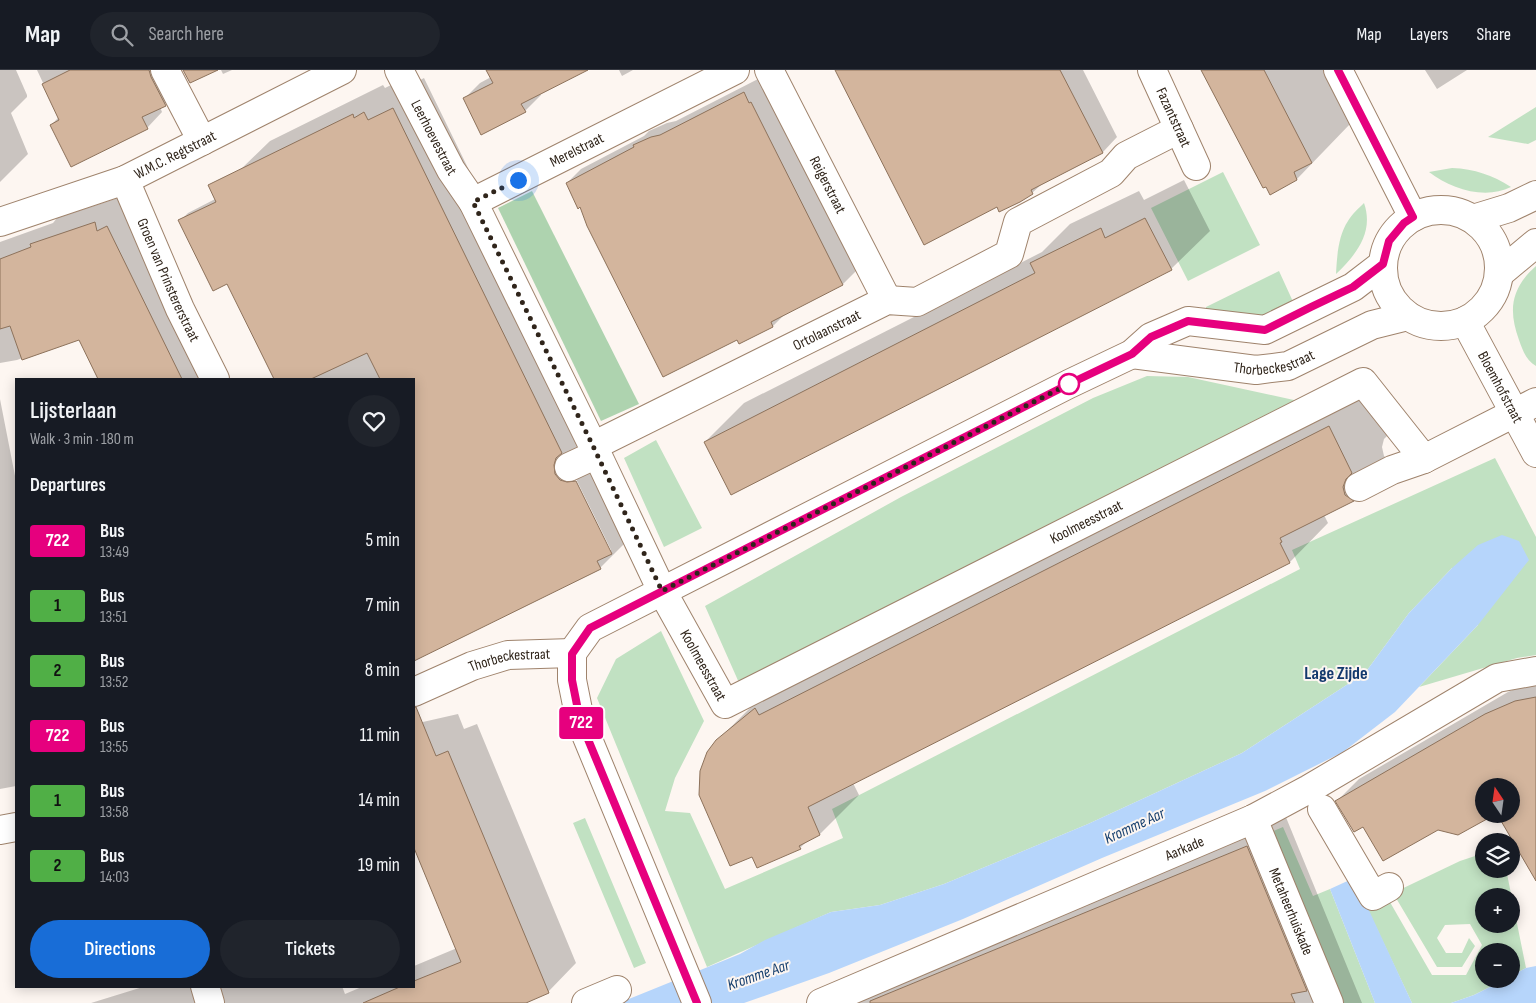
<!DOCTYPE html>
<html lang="en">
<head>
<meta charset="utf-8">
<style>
	body { margin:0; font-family:"Sofia Sans Condensed",sans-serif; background:#20242c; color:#f1f3f6; height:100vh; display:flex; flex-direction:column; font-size:19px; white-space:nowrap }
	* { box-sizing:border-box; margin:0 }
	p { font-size:16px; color:#9ea1a6 }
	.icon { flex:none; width:28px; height:28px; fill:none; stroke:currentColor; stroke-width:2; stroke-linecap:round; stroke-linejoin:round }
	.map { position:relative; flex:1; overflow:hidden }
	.details { position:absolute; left:15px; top:308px; width:400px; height:610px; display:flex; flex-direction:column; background:#171b24; border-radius:0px; box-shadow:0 2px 12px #0003 }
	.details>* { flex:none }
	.badge { padding:0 10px; border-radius:4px; font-size:18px; line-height:32px }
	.needle { width:32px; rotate:347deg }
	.controls { position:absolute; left:1475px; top:708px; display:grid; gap:10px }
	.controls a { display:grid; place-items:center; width:45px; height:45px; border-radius:50%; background:#171b24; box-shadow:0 2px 12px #0003; font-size:25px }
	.you { position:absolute; width:25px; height:25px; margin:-12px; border:4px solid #fff; border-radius:50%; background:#1a73e8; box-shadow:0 0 0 8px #1a73e833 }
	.map>.badge { position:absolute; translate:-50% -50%; box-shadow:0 0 0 2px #fff }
	h2 { padding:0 15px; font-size:19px; line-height:45px }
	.round { display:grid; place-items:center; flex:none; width:52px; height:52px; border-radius:26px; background:#20242c }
	.head { display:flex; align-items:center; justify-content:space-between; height:85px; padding:0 15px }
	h1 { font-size:24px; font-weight:600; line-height:38px }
	.cta { display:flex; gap:10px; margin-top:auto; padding:10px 15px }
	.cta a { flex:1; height:58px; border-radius:30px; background:#186dd7; color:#fff; font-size:20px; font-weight:600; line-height:58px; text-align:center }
	.cta a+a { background:#20242c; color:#f1f3f6 }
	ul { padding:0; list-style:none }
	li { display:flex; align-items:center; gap:15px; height:65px; padding:0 15px }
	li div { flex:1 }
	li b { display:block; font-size:19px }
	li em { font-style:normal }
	li .badge { min-width:55px; font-weight:700; text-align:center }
	header { display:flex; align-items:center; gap:30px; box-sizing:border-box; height:70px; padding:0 25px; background:#171b24; border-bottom:1px solid #363941 }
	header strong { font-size:24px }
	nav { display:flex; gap:28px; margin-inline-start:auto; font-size:18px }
	.search { width:350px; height:45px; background:#20242c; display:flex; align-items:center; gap:12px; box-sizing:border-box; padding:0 18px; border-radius:28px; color:#9ea1a6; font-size:19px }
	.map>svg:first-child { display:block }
</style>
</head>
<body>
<header>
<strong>Map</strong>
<div class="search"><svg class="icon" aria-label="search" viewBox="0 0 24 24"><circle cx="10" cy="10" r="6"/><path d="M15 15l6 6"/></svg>Search here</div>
<nav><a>Map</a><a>Layers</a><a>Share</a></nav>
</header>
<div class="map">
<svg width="1536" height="933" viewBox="0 0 1536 933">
	<rect width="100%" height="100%" fill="#fdf6f1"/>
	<path fill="#c1e1c2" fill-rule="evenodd" d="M1536 37V70L1528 74 1488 67Z
		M1452 98C1475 99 1492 105 1511 117 1485 130 1451 119 1429 102Z
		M1223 102 1260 175 1188 211 1151 138Z
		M1364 133C1374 162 1357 184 1336 204 1337 187 1338 166 1348 151 1352 144 1359 138 1364 133Z
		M1536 196V296C1526 290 1523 281 1519 270 1508 240 1511 218 1536 196Z
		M1279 201 1295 236 1266 245 1253 246 1206 240V237Z
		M1147 306 1188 307 1303 332 740 615 705 536 901 427 1093 328Z
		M656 370 702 458 664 477 624 388Z
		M1495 388 1536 467V585L1517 588 1419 617 1478 555 1452 498 1409 543 1365 603 1242 683 1088 754 944 814 880 835 831 842 707 897 597 628 616 589 661 561 704 651 675 708 665 741 690 743 725 819 843 768 832 739 1300 499 1292 480Z
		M585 748 646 893 634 898 573 753Z
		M1283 757 1313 826 1330 819 1375 933H1344L1271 762Z
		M1484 783V799H1506L1526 898 1511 906V881H1484V909H1506L1474 925 1451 933H1412L1367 838 1387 827 1432 905H1466L1482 875 1470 854 1445 855 1437 868 1446 883H1462L1469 868 1475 876 1462 897H1437L1393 823 1460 791ZM1484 826H1511V854H1484Z"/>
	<path fill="#aed3af" d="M532 121 639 334 601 351 498 138Z"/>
	<path fill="#b6d5fb" d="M1502 465 1519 471 1529 490 1478 555 1395 642 1343 682 1265 721 1102 788 963 849 829 903 744 933H619L740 884 765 870 831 842 880 835 944 814 1088 754 1242 683 1365 603 1409 543 1452 498 1478 475Z
		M1354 808 1412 933H1375L1330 819Z
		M1536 896V933H1451L1474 925 1506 909H1511V906L1526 898Z"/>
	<path fill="#0003" fill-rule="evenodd" d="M0 0H16L27 25V27L11 43 28 84 0 112Z
		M37 0H171L181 19 165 34 160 37 162 42 147 58 51 55 59 47Z
		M221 0H232L223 4Z
		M487 0H570L540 23 541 25 525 41 464 29 480 13 491 7Z
		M619 0H633L622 6Z
		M836 0H1083L1117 67 1103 82 1043 113 1032 123 998 136Z
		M1203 0H1323L1351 53 1297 109Z
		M1425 0H1467L1437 19Z
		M424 8 592 352 631 467 600 498 414 589V309H275L231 219 180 151 188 143 223 125 239 101 270 71 383 15 385 18 395 13 399 21ZM574 405 611 480H608L572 406Z
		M758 9 857 200 843 214 786 243 773 256 739 272 737 268 580 136 567 113 581 99 644 66 649 61 667 53 676 51Z
		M1184 110 1210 161 1171 199 705 372 744 333 1042 182 1070 154 1139 121 1144 130Z
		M121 127 221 309H99L79 268 17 290 0 293V172L53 153 57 148Z
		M1368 318 1390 363 1384 369 1382 377 1384 386 1392 392 1353 430 1324 445 1328 453 1290 492 853 713 859 725 820 764 808 770 800 778 717 671 756 632Z
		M0 329 16 411V716L0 719Z
		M1536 610V775L1511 716H1484V744H1493L1457 764 1438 758 1363 755 1337 731 1359 709 1508 622Z
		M458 644 464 659 477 654 576 893 548 922 521 933H91L146 916H342L345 924 364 916H414V896L457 878 414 775V654Z
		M1283 740 1362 933H827Z"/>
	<path fill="#d3b59d" stroke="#8d725b" d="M70 0H149L151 7 166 36 142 47 148 59 71 97 50 55 59 50 42 14Z
		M183 0H218L190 13Z
		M486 0H588L521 34 526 42 481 65 463 28 493 13Z
		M835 0H1060L1103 83 1031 120 1033 124 1020 132 999 142 997 137 924 175Z
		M1201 0H1264L1312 93 1294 102 1297 110 1270 125 1266 117 1263 118Z
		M744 22 749 33 751 32 843 215 771 252 773 257 739 274 737 270 663 307 587 156 580 137 578 139 566 113 634 77 633 75 651 67 660 65Z
		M393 38 562 383 556 388 554 395 555 404 560 410 567 412 576 411 612 484 597 491 601 499 414 591V309H380L367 283 311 309H274L227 214 213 221 178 150 216 132 208 115 353 44 354 48 364 42 368 50Z
		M1145 148 1172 200 731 425 704 372 1035 203 1030 193 1101 158 1105 168Z
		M95 152 97 161 107 156 182 309H98L79 270 22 290 10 256 0 259V189L31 177 30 174Z
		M1329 356 1352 403 1346 409 1343 417 1345 425 1354 431 1280 468 1282 472 1280 473 1290 493 808 737 820 765 799 776 801 779 757 798 752 787 730 796 699 725 700 701 707 682 716 670 755 638 759 645Z
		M1536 627V811L1497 744H1511V716H1484V744H1496L1458 765 1438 760 1383 791 1363 757 1354 762 1335 731 1485 644 1515 631Z
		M414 637H416L436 686 448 681 549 923 526 933H363L402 916H414V911L461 892 414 778Z
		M1247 776 1307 921 1291 924 1295 933H870V931Z"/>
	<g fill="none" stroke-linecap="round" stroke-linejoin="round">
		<g stroke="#9f836c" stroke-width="30">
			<g id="minor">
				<path d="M165 0 202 71"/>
				<path id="s1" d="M399 0 451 100 473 132 597 384 662 521 725 634 1363 312 1424 389 1536 332"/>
				<path id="s2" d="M769 0 887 230"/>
				<path id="s3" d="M1152 0 1196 96"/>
				<path d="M1338 0 1413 147"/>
				<path id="s4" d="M125 110 180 239 215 309"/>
				<path id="s5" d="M473 132 735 0"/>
				<circle cx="1441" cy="198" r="58"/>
				<path d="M1473 149 1509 138 1536 125"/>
				<path id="s6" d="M0 152 125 110 342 0"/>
				<path d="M1500 203 1536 173"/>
				<path id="s7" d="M1465 251 1536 383"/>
				<path id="s8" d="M1132 284 1256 300 1288 296 1372 255 1408 246"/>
				<path id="s9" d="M593 376 887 230 917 232 1009 184 1018 152 1111 103 1126 86 1179 59"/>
				<path d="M569 397 597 384"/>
				<path d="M1359 417 1392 400 1424 389"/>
				<path d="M572 583 590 558 1069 314 1132 284 1151 267 1188 251 1265 260 1353 217 1383 194"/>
				<path d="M572 583V610L580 650 697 933"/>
				<path id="s10" d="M414 622 472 596 508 585 572 583"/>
				<path d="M1322 739 1373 826 1389 817"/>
				<path id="s11" d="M1253 749 1329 933"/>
				<path d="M0 760 16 757"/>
				<path d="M205 916 210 933"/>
				<path d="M586 933 617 920"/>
				<path id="s12" d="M821 933 1253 749 1309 719 1497 608 1536 601"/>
			</g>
		</g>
		<use href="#minor" stroke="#fff" stroke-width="28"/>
	</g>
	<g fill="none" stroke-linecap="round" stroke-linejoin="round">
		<g stroke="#fff" stroke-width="11">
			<path id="line" d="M697 933 580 650 572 610V584L590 558 1069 314 1132 284 1151 267 1188 251 1265 260 1311 237 1353 217 1383 194 1389 171 1404 153 1413 147 1338 0"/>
		</g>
		<use href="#line" stroke="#e6007e" stroke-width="8"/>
		<path stroke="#30251b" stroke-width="5" stroke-dasharray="0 9" d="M518 110 473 132 593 376 662 521 1069 314"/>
	</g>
	<circle fill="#fff" stroke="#e6007e" stroke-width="2.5" cx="1069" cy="314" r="10"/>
	<g text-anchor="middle" stroke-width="4" stroke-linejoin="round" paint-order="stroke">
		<g font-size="15" fill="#30251b" stroke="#fdf6f1">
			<text dy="5" stroke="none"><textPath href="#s3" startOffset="52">Fazantstraat</textPath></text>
			<text dy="5" stroke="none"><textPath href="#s1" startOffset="76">Leerhoevestraat</textPath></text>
			<text dy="5" stroke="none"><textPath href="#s5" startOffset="116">Merelstraat</textPath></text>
			<text dy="5" stroke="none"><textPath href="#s6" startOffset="188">W.M.C. Regtstraat</textPath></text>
			<text dy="5" stroke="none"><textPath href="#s2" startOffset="129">Reigerstraat</textPath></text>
			<text dy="5" stroke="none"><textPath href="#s4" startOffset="109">Groen van Prinstererstraat</textPath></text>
			<text dy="5" stroke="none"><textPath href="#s9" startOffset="261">Ortolaanstraat</textPath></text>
			<text dy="5" stroke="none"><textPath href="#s8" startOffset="144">Thorbeckestraat</textPath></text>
			<text dy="5" stroke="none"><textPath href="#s7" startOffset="75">Bloemhofstraat</textPath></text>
			<text dy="5" stroke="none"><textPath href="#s1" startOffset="1118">Koolmeesstraat</textPath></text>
			<text dy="5" stroke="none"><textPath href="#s10" startOffset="102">Thorbeckestraat</textPath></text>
			<text dy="5" stroke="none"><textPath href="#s1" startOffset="669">Koolmeesstraat</textPath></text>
			<text dy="5" stroke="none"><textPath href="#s12" startOffset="395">Aarkade</textPath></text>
			<text dy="5" stroke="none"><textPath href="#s11" startOffset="100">Metaheerhuiskade</textPath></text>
		</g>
		<g font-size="16" font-style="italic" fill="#163f6e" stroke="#fdf6f1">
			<text transform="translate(1134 755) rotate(-25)" y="6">Kromme Aar</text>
			<text transform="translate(758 904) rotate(-19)" y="6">Kromme Aar</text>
		</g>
		<g font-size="18" font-weight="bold" fill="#13396d" stroke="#fdf6f1">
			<text x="1336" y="609">Lage Zijde</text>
		</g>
	</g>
</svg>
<div class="controls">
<a><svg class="needle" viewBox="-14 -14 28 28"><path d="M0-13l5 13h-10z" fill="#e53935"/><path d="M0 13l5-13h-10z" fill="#9ea1a6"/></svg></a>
<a><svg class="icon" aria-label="layers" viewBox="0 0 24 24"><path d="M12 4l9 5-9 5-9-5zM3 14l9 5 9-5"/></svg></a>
<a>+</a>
<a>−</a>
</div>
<div class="you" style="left:518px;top:110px"></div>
<b class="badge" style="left:581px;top:653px;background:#e6007e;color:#fff">722</b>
<section class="details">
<div class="head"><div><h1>Lijsterlaan</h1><p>Walk · 3 min · 180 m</p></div><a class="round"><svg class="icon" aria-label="heart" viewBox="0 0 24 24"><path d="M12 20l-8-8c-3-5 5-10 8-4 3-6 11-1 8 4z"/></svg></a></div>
<h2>Departures</h2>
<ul>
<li><span class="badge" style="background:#e6007e;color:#fff">722</span><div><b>Bus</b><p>13:49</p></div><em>5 min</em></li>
<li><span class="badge" style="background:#50af46;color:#111">1</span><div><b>Bus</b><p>13:51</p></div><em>7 min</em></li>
<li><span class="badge" style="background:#50af46;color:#111">2</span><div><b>Bus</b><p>13:52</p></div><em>8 min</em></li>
<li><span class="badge" style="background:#e6007e;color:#fff">722</span><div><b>Bus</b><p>13:55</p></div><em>11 min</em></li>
<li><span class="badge" style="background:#50af46;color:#111">1</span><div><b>Bus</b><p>13:58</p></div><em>14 min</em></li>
<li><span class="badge" style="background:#50af46;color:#111">2</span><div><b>Bus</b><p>14:03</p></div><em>19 min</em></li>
</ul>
<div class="cta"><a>Directions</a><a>Tickets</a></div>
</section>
</div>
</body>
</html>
